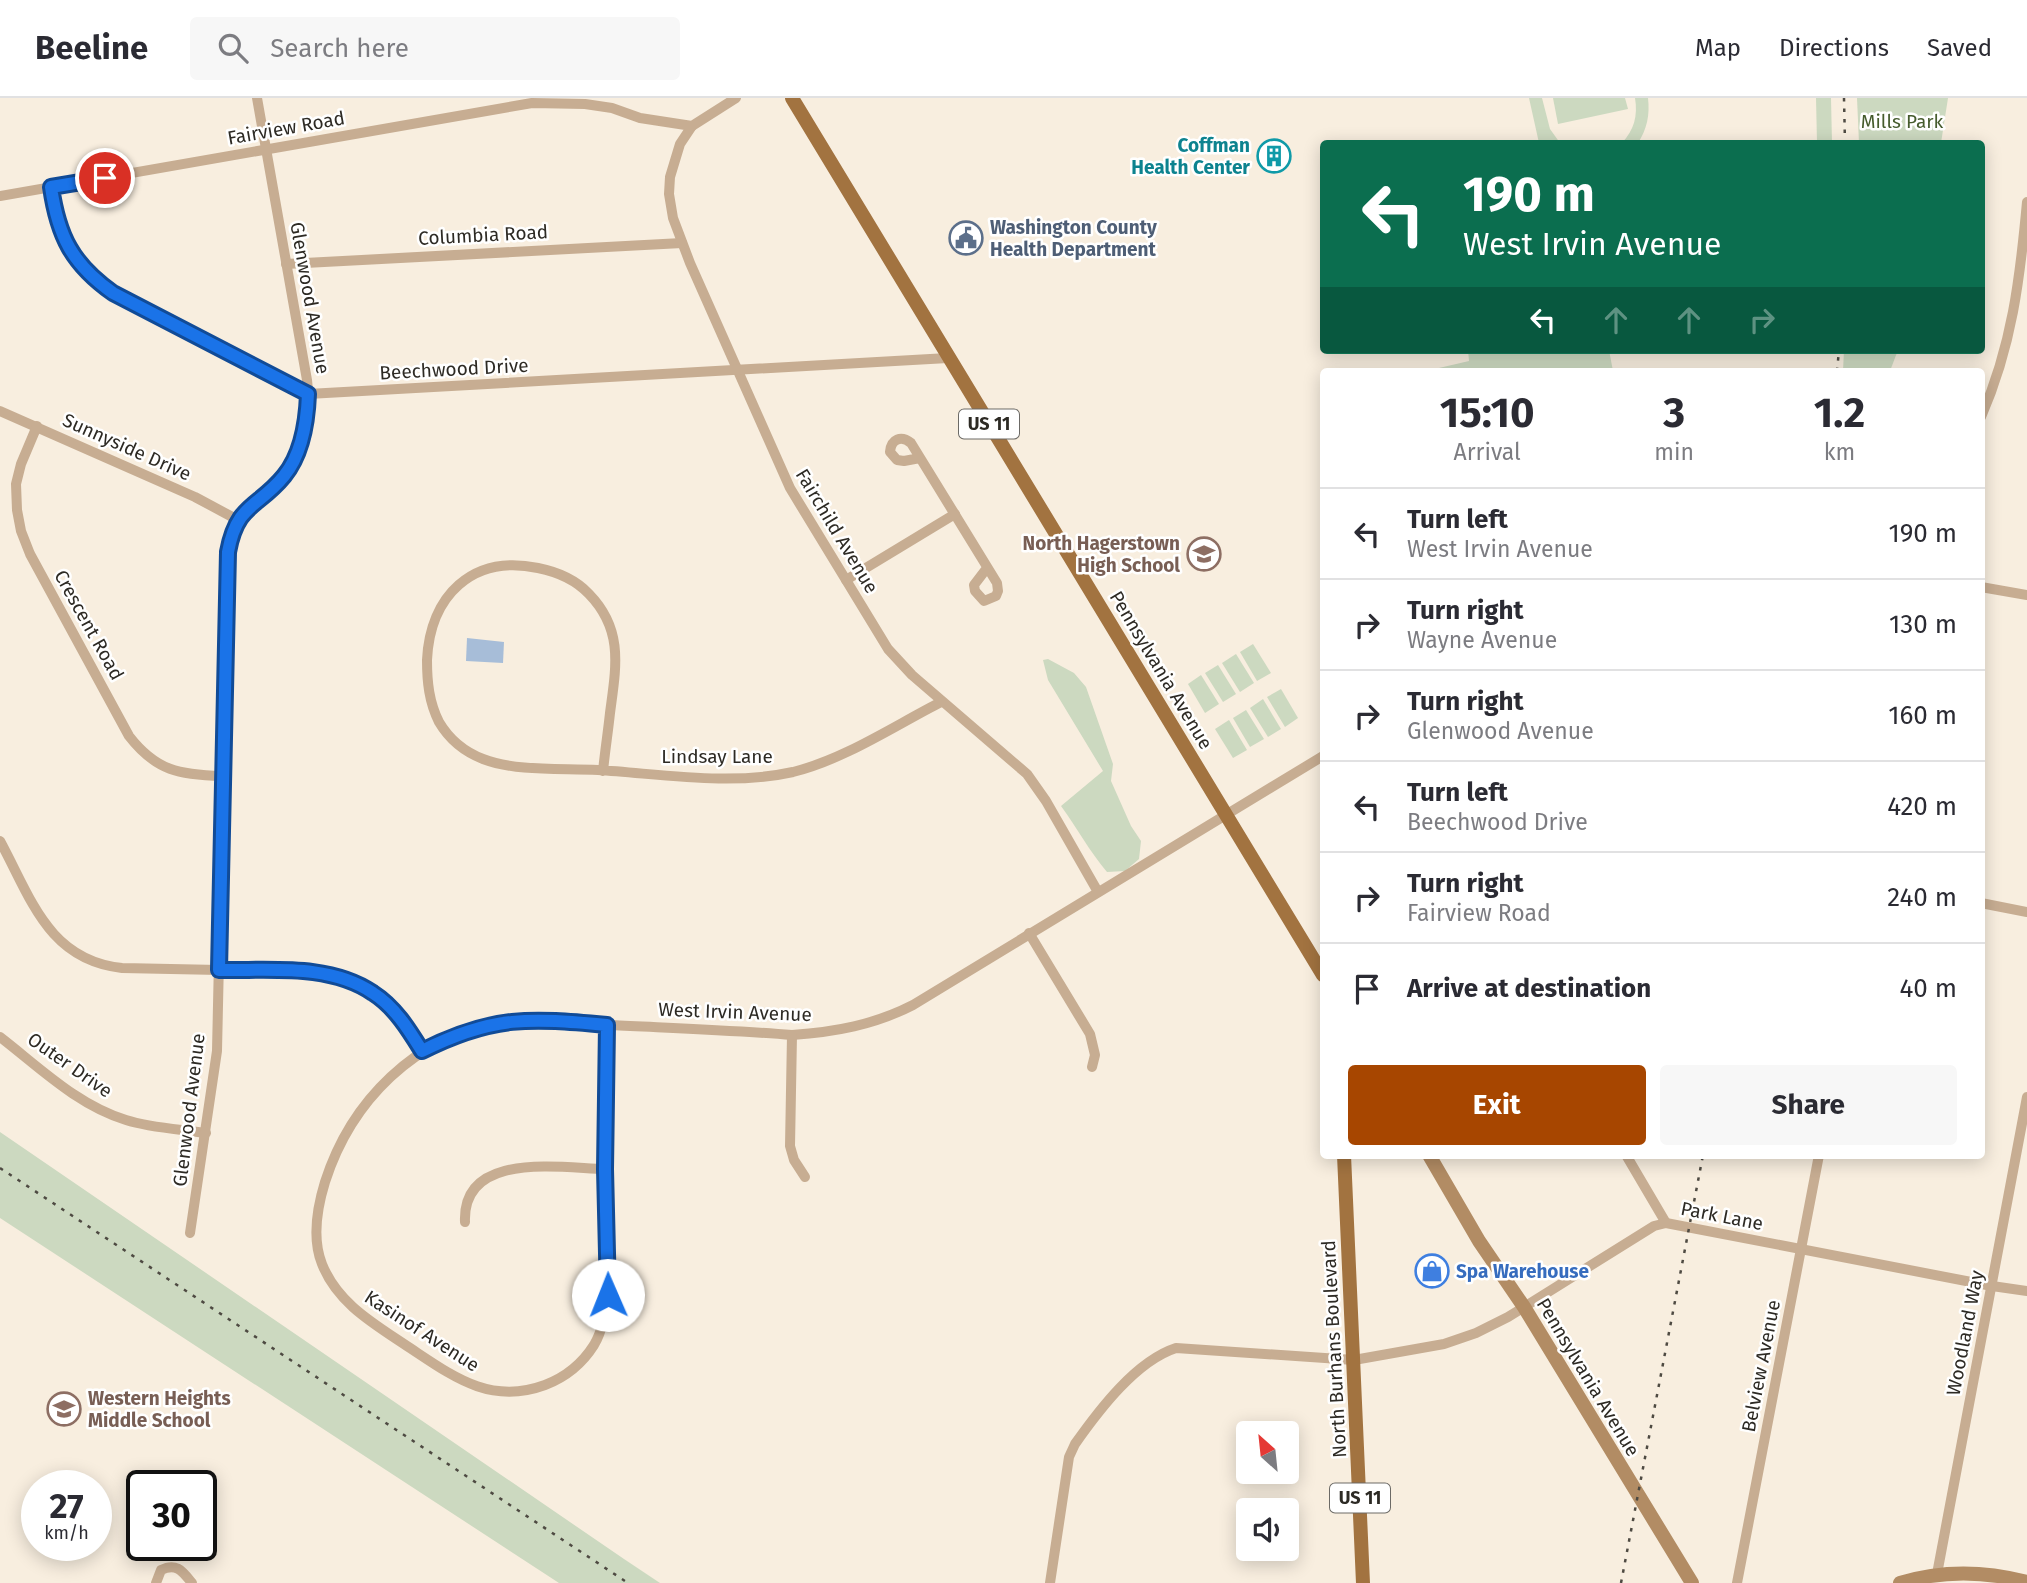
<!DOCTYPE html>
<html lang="en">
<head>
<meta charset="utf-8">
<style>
  :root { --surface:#fff; --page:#f7f7f7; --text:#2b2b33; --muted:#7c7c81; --line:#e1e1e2; --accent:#a74600 }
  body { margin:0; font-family:"Fira Sans",sans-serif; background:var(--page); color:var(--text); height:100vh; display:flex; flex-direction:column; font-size:26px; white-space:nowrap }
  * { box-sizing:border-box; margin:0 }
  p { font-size:23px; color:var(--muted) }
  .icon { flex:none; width:38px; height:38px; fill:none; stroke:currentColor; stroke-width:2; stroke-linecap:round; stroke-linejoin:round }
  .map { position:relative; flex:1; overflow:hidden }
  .panel { position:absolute; left:1320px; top:270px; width:665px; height:791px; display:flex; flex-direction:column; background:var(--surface); border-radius:7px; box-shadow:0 4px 18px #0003 }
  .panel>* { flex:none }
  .hud { position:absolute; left:1320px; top:42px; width:665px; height:214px; border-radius:7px; box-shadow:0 4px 18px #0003; background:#0b6e4f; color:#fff; overflow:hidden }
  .needle { width:46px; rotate:333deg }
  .tools { position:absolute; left:1236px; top:1323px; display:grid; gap:14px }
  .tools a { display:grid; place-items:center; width:63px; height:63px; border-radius:7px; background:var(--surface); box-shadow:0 4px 18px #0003; font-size:35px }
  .speed { position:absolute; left:21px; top:1372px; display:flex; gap:14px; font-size:35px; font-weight:700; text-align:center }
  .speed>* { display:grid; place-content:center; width:91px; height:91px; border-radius:50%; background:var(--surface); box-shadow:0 4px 18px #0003; line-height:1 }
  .speed small { font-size:18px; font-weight:400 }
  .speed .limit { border:4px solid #111; border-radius:10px; background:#fff; color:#111 }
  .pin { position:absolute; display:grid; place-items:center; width:60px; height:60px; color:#fff; margin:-30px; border:4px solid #fff; border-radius:50%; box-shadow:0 2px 7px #0007 }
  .me { position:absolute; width:77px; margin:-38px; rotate:359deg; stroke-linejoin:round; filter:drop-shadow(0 0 5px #0008) }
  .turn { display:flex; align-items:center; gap:24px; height:147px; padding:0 28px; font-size:32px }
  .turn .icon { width:91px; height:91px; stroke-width:2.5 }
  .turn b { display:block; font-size:49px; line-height:60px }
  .lanes { display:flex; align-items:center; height:66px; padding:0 28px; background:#0003; justify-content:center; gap:35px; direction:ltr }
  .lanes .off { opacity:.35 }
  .eta { display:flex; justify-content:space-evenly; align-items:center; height:119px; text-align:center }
  .eta b { font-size:42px; font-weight:700; line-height:49px }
  .cta { display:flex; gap:14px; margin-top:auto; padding:14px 28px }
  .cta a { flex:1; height:80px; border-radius:7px; background:var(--accent); color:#fff; font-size:28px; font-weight:700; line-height:80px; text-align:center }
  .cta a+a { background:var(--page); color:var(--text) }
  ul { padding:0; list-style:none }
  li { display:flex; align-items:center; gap:21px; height:91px; padding:0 28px; border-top:2px solid var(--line) }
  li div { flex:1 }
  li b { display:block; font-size:26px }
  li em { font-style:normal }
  header { display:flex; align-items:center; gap:42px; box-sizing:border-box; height:98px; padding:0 35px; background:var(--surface); border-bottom:2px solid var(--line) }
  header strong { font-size:33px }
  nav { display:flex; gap:38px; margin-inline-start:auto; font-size:24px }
  .search { width:490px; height:63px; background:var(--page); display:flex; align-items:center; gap:18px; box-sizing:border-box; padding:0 24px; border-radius:7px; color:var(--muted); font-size:26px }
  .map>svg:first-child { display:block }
  .green { fill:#ccd9c0 }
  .water { fill:#a7bdd8 }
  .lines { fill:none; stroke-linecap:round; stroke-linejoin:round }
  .street { stroke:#c7ad92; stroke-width:10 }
  .secondary { stroke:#b28c64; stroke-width:14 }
  .primary { stroke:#a27340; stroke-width:14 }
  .rail { stroke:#4e4a42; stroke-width:2.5; stroke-dasharray:3.5 7; stroke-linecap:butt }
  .route-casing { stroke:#114b97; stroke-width:18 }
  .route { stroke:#1a73e8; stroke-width:12 }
  .labels { text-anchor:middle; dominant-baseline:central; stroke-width:5; stroke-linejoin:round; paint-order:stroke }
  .shield { fill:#fff; stroke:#6c6a66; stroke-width:2 }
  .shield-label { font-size:18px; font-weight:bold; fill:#2d2a24 }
  .park-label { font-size:19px; fill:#465c2e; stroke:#fff }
  .street-label { font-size:19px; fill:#2d2a24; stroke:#fff }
  .culture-label { font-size:19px; font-weight:bold; fill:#0d838f; stroke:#fff; text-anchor:end }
  .service-label { font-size:19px; font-weight:bold; fill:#4e5e75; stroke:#fff; text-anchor:start }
  .education-label { font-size:19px; font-weight:bold; fill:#785e54; stroke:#fff; text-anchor:end }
  .shop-label { font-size:19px; font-weight:bold; fill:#366cbe; stroke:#fff; text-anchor:start }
</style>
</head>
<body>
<header>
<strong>Beeline</strong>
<div class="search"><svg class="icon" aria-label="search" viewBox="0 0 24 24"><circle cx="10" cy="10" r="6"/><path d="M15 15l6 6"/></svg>Search here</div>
<nav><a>Map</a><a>Directions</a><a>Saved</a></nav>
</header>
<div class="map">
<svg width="2027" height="1485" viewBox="0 0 2027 1485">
  <rect width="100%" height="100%" fill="#f8eedf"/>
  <g class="green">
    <path d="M1529 0H1542L1550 31 1560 45H1539Z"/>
    <path d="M1553 0H1625L1628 11 1558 26Z"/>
    <path d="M1635 0H1648C1650 17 1647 31 1638 45H1622C1634 32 1638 18 1635 0Z"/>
    <path d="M1816 0H1831L1832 45H1817Z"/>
    <path d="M1857 0H1948L1941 45H1859Z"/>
    <path d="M1468 252H1609L1613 273H1426L1469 263Z"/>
    <path d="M1844 252H1898L1890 273H1843Z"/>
    <path d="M1253 546 1271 575 1257 583 1240 554Z"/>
    <path d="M1236 556 1254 585 1240 594 1222 565Z"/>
    <path d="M1048 561 1074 575 1086 589 1113 666 1111 683 1131 728 1141 743 1139 761 1125 773 1107 774C1090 754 1077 730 1061 708L1103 673 1048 582 1043 562Z"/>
    <path d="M1218 567 1236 596 1223 604 1205 575Z"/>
    <path d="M1201 577 1219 606 1205 615 1188 586Z"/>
    <path d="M1281 591 1298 620 1285 629 1267 599Z"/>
    <path d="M1263 601 1281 631 1268 639 1250 610Z"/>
    <path d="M1246 612 1264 641 1250 649 1233 620Z"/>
    <path d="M1229 622 1247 652 1233 660 1215 631Z"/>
    <path d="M0 1034 624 1461 660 1485H559L0 1120Z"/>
  </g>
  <path class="water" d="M467 540 504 544 503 565 466 563Z"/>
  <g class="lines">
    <g class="street">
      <path d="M692 28 680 46 670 79 669 96 673 120 690 165 790 390 888 551 912 577 1027 676 1046 703 1098 794"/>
      <path d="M51 89C58 138 72 166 113 195L308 296 948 260"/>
      <path d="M0 98 532 5 585 6 612 10 640 20 692 28 736 0"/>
      <path d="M286 166 682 145"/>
      <path d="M0 313 195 399 238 422"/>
      <path d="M1981 319C2012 248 2020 181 2027 104"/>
      <path d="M37 328 21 366 16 386 17 412 21 433 30 456 129 638C156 673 180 677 222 678"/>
      <path d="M920 360 904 363 897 362 890 354C891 341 901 337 911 345L997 485 998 493 996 498 984 503 975 493 974 487 987 470"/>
      <path d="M846 482 955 416"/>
      <path d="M1981 489 2027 497"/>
      <path d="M603 673C605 653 608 634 610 615 616 569 624 532 589 496 575 481 558 474 538 470 472 456 430 498 427 562 427 584 429 604 439 624 449 641 465 654 483 661 518 674 561 670 598 672 662 676 730 688 793 674 845 661 894 628 941 604"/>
      <path d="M0 743C31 800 48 862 122 870L312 874C368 883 392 906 422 953"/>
      <path d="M1981 805 2027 814"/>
      <path d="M1029 835 1090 936 1095 957 1092 969"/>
      <path d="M607 927C606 974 605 1021 605 1069 605 1116 618 1207 594 1247 582 1266 566 1279 545 1287 488 1308 450 1276 404 1246 371 1224 337 1204 322 1166 312 1141 317 1110 325 1084 351 1003 415 938 502 924 538 918 575 925 611 927 671 930 732 932 792 937 835 934 874 927 913 907L1323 658"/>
      <path d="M792 937 790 1048 794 1062 805 1079"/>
      <path d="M0 939C39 969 77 1007 126 1022 151 1030 179 1031 206 1035"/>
      <path d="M1626 1057 1666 1125"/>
      <path d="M465 1124C462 1053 559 1070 605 1071"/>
      <path d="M190 1135 217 953 228 454C236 411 254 409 281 381 304 357 311 313 307 282L257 0"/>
      <path d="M1937 1476 2027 999"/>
      <path d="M156 1485 161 1472C177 1464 183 1474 192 1485"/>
      <path d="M1050 1485 1069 1359 1075 1346C1099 1312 1136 1263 1176 1250L1354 1262 1444 1246 1476 1235 1508 1219 1654 1128 1666 1125 1992 1188 2027 1193"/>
      <path d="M1737 1485 1819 1057"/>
    </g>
    <g class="secondary">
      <path d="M1429 1057 1479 1143 1524 1209 1692 1485"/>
      <path d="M1900 1485C1942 1472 1985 1473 2027 1484"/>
    </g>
    <g class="primary">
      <path d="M792 0 1323 877"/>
      <path d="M1344 1057 1363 1485"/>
    </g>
    <g class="rail">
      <path d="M1844 0 1845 46"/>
      <path d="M1837 273 1839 252"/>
      <path d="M0 1070 628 1485"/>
      <path d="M1621 1485 1703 1057"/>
    </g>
  </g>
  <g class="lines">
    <defs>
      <path id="route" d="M105 80 51 89C58 138 72 166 113 195L308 296C307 323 302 356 284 378 258 410 237 405 228 454L219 872C269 873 329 865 373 895 395 909 409 932 422 953 493 917 530 920 607 927L605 1071 608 1197"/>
    </defs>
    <use href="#route" class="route-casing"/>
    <use href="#route" class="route"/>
  </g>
  <defs>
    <symbol id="building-ring" viewBox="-11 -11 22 22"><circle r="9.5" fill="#fff" stroke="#0f9aa8" stroke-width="1.5"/><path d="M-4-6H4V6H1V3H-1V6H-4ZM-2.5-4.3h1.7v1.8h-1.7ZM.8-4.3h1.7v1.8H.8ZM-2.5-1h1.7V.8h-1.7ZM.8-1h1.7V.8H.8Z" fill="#0f9aa8"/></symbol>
    <symbol id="civic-ring" viewBox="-11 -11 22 22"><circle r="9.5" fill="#fff" stroke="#5c6f8a" stroke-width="1.5"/><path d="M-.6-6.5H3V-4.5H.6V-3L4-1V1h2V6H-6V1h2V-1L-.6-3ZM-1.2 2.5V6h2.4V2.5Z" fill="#5c6f8a"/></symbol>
    <symbol id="school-ring" viewBox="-11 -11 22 22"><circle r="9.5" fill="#fff" stroke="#8d6e63" stroke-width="1.5"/><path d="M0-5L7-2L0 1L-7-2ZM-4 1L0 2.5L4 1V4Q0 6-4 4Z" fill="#8d6e63"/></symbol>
    <symbol id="shop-ring" viewBox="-11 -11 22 22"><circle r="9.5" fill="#fff" stroke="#3f7fe0" stroke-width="1.5"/><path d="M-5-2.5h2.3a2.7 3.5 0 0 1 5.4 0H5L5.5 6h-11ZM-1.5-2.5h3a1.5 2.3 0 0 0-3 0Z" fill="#3f7fe0"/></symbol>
  </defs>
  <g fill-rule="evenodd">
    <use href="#building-ring" x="1255" y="39" width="38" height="38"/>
    <use href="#civic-ring" x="947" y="121" width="38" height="38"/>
    <use href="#school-ring" x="1185" y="437" width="38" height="38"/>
    <use href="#shop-ring" x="1413" y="1154" width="38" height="38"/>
    <use href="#school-ring" x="45" y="1292" width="38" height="38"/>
  </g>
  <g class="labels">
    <g class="shield">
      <rect x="959" y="311.5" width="60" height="29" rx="5"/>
      <rect x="1330" y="1385.5" width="60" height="29" rx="5"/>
    </g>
    <g class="shield-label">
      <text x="989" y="326">US 11</text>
      <text x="1360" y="1400">US 11</text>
    </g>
    <g class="park-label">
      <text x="1902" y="23">Mills Park</text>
    </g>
    <g class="street-label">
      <text transform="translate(286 30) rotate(-10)">Fairview Road</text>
      <text transform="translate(483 137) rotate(-3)">Columbia Road</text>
      <text transform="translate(310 200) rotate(80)">Glenwood Avenue</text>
      <text transform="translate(454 271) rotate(-3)">Beechwood Drive</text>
      <text transform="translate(127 349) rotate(24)">Sunnyside Drive</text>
      <text transform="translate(837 433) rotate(59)">Fairchild Avenue</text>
      <text transform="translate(89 527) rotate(61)">Crescent Road</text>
      <text transform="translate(1161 572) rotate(59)">Pennsylvania Avenue</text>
      <text x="717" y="658">Lindsay Lane</text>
      <text transform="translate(735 914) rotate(2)">West Irvin Avenue</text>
      <text transform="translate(70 967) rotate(35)">Outer Drive</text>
      <text transform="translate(189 1012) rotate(-83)">Glenwood Avenue</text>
      <text transform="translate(1722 1118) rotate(11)">Park Lane</text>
      <text transform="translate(422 1233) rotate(33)">Kasinof Avenue</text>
      <text transform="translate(1965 1235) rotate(-79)">Woodland Way</text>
      <text transform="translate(1334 1251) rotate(-93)">North Burhans Boulevard</text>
      <text transform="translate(1761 1268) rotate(-79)">Belview Avenue</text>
      <text transform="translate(1588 1279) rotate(59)">Pennsylvania Avenue</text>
    </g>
    <g class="culture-label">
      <text x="1250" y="47">Coffman<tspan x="1250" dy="22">Health Center</tspan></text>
    </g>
    <g class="service-label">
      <text x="990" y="129">Washington County<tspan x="990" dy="22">Health Department</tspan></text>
    </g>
    <g class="education-label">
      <text x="1180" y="445">North Hagerstown<tspan x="1180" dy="22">High School</tspan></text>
      <text x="88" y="1300" text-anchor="start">Western Heights<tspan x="88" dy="22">Middle School</tspan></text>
    </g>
    <g class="shop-label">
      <text x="1456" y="1173">Spa Warehouse</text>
    </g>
  </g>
</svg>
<div class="tools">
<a><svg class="needle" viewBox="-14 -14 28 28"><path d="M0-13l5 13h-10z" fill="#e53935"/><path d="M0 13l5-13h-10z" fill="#7c7c81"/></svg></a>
<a><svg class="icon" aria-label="sound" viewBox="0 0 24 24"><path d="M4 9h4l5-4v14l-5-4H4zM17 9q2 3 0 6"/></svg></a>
</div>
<div class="speed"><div>27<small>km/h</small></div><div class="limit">30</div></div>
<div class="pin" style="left:105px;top:80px;background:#d93025"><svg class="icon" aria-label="arrive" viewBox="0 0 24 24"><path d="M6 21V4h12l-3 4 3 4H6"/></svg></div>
<svg class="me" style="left:608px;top:1197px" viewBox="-20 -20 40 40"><circle r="19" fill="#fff"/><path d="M0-13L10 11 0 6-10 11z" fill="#1a73e8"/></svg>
<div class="hud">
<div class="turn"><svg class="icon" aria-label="left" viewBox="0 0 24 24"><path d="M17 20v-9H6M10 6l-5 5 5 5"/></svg><div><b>190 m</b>West Irvin Avenue</div></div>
<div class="lanes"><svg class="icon" aria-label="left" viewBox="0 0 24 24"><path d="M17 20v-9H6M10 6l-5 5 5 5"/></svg><svg class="icon off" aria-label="ahead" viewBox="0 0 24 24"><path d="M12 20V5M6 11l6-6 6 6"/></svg><svg class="icon off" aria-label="ahead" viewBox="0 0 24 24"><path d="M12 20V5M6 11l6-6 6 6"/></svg><svg class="icon off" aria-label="right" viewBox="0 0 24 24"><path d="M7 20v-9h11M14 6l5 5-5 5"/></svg></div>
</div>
<section class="panel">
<div class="eta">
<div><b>15:10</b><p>Arrival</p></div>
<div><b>3</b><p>min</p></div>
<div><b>1.2</b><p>km</p></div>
</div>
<ul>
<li><svg class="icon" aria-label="left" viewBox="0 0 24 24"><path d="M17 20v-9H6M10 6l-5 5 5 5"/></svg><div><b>Turn left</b><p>West Irvin Avenue</p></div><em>190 m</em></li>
<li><svg class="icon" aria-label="right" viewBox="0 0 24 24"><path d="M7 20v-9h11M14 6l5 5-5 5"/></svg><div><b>Turn right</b><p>Wayne Avenue</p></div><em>130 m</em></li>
<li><svg class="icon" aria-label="right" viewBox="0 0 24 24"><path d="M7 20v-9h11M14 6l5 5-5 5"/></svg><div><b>Turn right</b><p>Glenwood Avenue</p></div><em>160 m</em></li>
<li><svg class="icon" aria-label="left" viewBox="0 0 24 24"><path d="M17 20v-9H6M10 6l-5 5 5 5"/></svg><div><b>Turn left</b><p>Beechwood Drive</p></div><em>420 m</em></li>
<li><svg class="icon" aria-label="right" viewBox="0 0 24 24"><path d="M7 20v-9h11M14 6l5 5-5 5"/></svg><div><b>Turn right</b><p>Fairview Road</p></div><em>240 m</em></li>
<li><svg class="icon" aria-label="arrive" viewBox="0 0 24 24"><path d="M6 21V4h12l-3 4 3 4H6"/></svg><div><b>Arrive at destination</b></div><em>40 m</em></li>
</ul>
<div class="cta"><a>Exit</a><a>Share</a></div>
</section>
</div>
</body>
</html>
